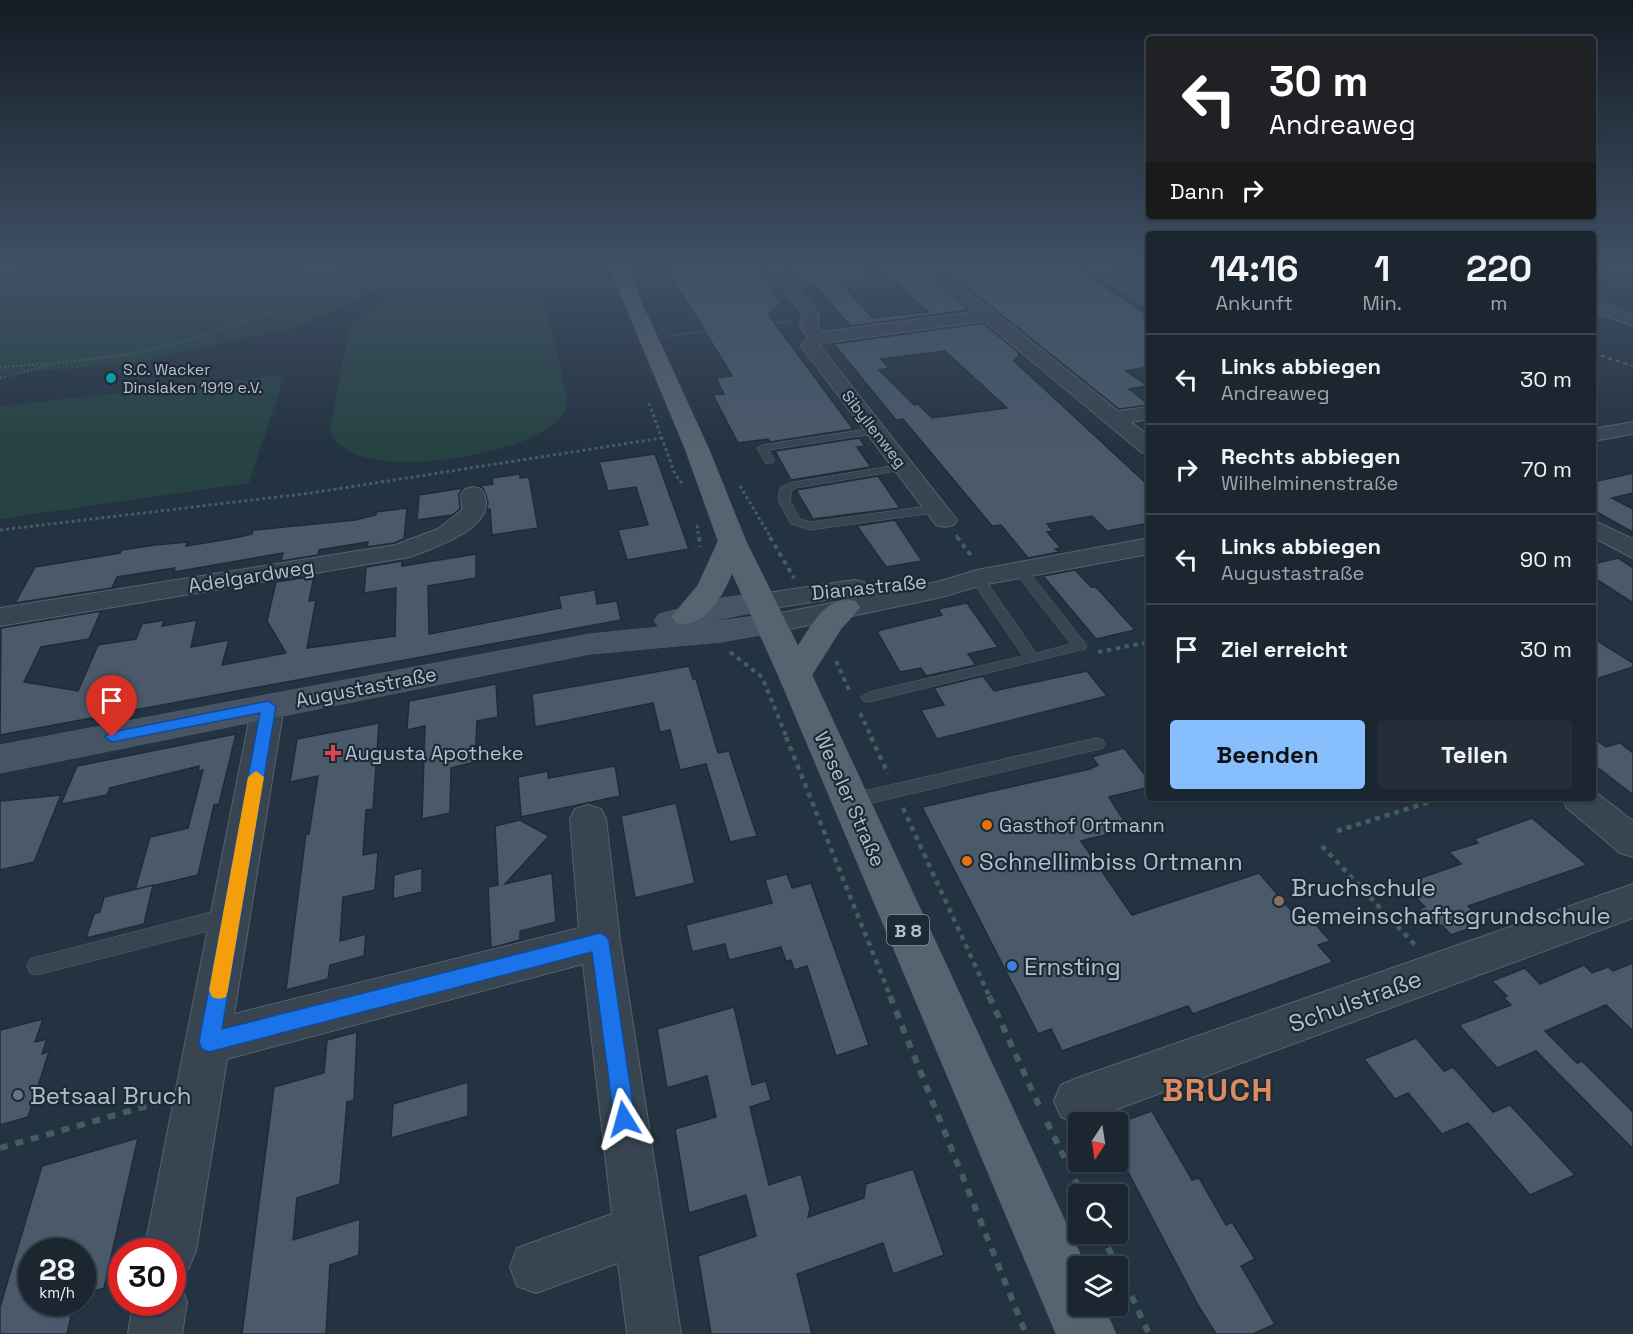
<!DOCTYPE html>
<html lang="de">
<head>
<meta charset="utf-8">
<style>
  :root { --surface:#1b2631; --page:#242e39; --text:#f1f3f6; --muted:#a0a5ab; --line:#39434d; --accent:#87bffe }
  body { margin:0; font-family:"Space Grotesk",sans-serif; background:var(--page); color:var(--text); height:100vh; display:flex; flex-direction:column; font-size:22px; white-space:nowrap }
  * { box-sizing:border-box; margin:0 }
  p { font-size:20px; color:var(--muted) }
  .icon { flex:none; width:33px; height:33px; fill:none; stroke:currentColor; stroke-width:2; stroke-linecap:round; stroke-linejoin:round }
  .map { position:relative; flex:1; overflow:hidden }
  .sheet { position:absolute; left:1146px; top:231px; width:450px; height:570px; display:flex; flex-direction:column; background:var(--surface); border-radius:6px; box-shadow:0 2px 4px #0004,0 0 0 2px var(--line) }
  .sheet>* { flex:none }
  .hud { position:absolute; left:1146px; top:36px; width:450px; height:183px; border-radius:6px; box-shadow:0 2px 4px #0004,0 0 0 2px var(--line); background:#202124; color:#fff; overflow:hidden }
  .needle { width:39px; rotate:192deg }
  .tools { position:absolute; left:1068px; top:1112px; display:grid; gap:12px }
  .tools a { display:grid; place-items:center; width:60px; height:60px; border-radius:6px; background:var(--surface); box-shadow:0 2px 4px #0004,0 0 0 2px var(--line); font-size:30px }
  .speed { position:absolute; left:18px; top:1238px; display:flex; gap:12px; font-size:30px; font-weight:700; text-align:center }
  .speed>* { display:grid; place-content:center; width:78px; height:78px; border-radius:50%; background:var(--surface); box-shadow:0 2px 4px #0004,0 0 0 2px var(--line); line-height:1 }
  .speed small { font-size:15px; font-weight:400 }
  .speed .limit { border:9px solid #d22; background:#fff; color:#111 }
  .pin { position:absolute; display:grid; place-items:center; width:51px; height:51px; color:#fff; margin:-62px -26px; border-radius:50% 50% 50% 0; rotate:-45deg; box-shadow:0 0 6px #0007 }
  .pin .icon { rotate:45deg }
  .me { position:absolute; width:66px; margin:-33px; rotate:352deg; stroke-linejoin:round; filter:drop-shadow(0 0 4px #0008) }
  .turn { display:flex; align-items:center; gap:21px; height:126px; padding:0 24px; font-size:27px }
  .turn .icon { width:78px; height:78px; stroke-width:2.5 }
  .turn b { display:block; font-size:42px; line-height:51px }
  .then { display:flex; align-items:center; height:57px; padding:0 24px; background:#0003; gap:12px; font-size:22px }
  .eta { display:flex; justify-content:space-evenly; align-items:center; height:102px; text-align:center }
  .eta b { font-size:36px; font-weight:700; line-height:42px }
  .cta { display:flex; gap:12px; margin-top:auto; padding:12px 24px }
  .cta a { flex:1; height:69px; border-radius:6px; background:var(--accent); color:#111; font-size:24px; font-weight:700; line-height:69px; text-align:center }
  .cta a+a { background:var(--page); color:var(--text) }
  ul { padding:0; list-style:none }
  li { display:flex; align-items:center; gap:18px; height:90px; padding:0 24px; border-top:2px solid var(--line) }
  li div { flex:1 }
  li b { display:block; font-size:22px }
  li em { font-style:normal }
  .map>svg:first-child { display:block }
  .green { fill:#264242 }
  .building { fill:#4a5a6b; stroke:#1f2c38; stroke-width:1.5; fill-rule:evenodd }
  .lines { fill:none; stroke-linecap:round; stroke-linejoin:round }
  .lane-casing { stroke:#56626e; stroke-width:1 }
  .street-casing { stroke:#56626e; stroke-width:2 }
  .secondary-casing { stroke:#56626e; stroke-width:1 }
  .primary-casing { stroke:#424e5a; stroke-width:1 }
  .path-far4 { stroke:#445e5f; stroke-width:2; stroke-dasharray:2 2; stroke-linecap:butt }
  .path-far3 { stroke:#445e5f; stroke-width:3; stroke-dasharray:3 3; stroke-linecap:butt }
  .path-far2 { stroke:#445e5f; stroke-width:4; stroke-dasharray:4.5 4.5; stroke-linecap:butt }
  .path-far1 { stroke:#445e5f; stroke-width:4.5; stroke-dasharray:5 5; stroke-linecap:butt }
  .path { stroke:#445e5f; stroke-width:6; stroke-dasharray:8 8; stroke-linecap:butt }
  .lane { fill:#384551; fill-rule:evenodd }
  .street { fill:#384551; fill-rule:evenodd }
  .secondary { fill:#465464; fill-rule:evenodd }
  .primary { fill:#566471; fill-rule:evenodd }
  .rail { stroke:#5a6978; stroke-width:2; stroke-dasharray:4 4; stroke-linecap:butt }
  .route { fill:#1a73e8; stroke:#114b97; stroke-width:1.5 }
  .slow { fill:#f59e0b }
  .culture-dot { fill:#0f9aa8; stroke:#1d2a36; stroke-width:2 }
  .health-dot { fill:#e0444e; stroke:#1d2a36; stroke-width:2 }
  .food-dot { fill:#e8710a; stroke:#1d2a36; stroke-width:2 }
  .education-dot { fill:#8d6e63; stroke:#1d2a36; stroke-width:2 }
  .shop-dot { fill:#3f7fe0; stroke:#1d2a36; stroke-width:2 }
  .worship-dot { fill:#6b7280; stroke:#1d2a36; stroke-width:2 }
  .labels { text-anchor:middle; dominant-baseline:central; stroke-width:4.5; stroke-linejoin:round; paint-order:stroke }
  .far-poi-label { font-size:16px; fill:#b5bfcb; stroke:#1d2a36; text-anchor:start }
  .far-street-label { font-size:16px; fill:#b5bfcb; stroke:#1d2a36 }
  .shield { fill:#1d2a36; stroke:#87929e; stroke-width:1.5 }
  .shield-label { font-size:18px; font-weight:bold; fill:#b5bfcb }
  .street-label { font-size:20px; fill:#b5bfcb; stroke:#1d2a36 }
  .poi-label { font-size:20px; fill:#b5bfcb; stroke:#1d2a36; text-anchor:start }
  .near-poi-label { font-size:24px; fill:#b5bfcb; stroke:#1d2a36; text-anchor:start }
  .near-street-label { font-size:24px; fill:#b5bfcb; stroke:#1d2a36 }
  .near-district-label { font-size:32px; font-weight:bold; letter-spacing:1.5px; fill:#dc8a5f; stroke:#1d2a36 }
</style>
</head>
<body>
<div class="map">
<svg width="1633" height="1334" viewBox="0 0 1633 1334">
  <rect width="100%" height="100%" fill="#243341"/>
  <g class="green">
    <path d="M0 264H428L297 327 128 364 0 374Z"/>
    <path d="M493 290 536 297 545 304 568 401C565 410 562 418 554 424 518 455 380 479 341 446 336 443 333 436 330 431L349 328C385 292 446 292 493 290Z"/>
    <path d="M285 375 249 483 0 519V406Z"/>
  </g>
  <g class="building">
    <path d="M664 264H756L780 304 768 314 853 429 770 442 768 439 738 443 713 395 724 394 716 378 732 376Z"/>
    <path d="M788 264H867L868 278 839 281 873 318 928 312 876 264H916L968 310 850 326 816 286H810Z"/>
    <path d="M938 264H1071L1126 301 1149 316V367L1126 371 1148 386 1129 389 1149 405 1119 409Z"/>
    <path d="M983 323 1020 354 1014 361 1149 486V523L1107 531 1092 516 1047 524 1053 531 1047 532 1061 548 1055 549 1059 552 1028 558 1001 525 992 526 903 419 896 420 834 344ZM945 351 1007 408 932 418 918 404 914 405 879 370 889 368 881 359Z"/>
    <path d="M859 438 865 446 857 447 871 467 791 480 775 451Z"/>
    <path d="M655 454 689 549 627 560 618 530 648 525 636 487 608 491 599 462Z"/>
    <path d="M1633 473V493L1612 498 1633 509V532L1593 510V482Z"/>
    <path d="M520 474V478L529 477 538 528 492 535 490 509 487 510 488 501 483 488 478 486 493 484 492 478Z"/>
    <path d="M878 476 900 508 813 519 796 490Z"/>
    <path d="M463 488 459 494 460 509 452 515 417 520 419 495Z"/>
    <path d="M407 508 404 539 394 543 367 547 368 542 319 550 318 555 281 561 283 553 174 572 175 568 117 577 112 588 15 603 35 567 120 553 122 550 155 545 187 542 186 546 229 539 252 534 253 530 355 520 376 515V512Z"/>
    <path d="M895 520 922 561 886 567 857 526Z"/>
    <path d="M476 554V578L428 586 429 634 561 608 559 596 595 590 597 604 617 601 621 620 0 735 1 628 101 611 89 639 41 647 24 682 78 691 98 645 136 639 142 624 164 620 162 626 197 620 191 647 229 640 222 665 286 653 267 621 276 582 314 576 309 601 316 600 307 648 395 636 396 588 364 593 366 567 402 561V566Z"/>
    <path d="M1618 558 1633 568V603L1593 577V564Z"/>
    <path d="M1075 570 1091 587H1096L1135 630 1096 639 1043 576Z"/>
    <path d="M967 603 998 647 968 654 976 665 926 676 921 668 900 672 877 631 942 615 938 609Z"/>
    <path d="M1593 638 1633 663V667L1593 680Z"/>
    <path d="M689 666 693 679H696L718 753 729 751 757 836 730 842 706 764 680 770 670 730 660 732 653 703 535 727 532 694Z"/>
    <path d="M1087 671 1107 696 937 739 921 710 944 705 934 688 983 676 994 691Z"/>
    <path d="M496 684 498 717 477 721 475 762 451 768 450 813 422 819 425 726 407 730 409 701Z"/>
    <path d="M379 723 373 809 366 810 363 855 378 852 375 890 343 897 340 941 366 934 364 956 330 965 328 979 286 990 306 834H309L318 776 290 782 297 739Z"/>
    <path d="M236 734 219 804 214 805 198 875 135 890 150 837 188 828 203 770 198 771 199 766 110 788 107 795 61 804 77 766Z"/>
    <path d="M1593 738 1606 747 1620 743 1633 753V795L1593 764Z"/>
    <path d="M1124 748 1149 780V787L1109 797 1129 829 1081 841 1132 915 1259 873 1295 915 1305 912 1330 941 1318 945 1333 962 1193 1014 1188 1006 1062 1051 1051 1029 1038 1034 922 807 1090 769 1098 765 1092 757Z"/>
    <path d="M615 766 620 796 521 817 518 777 548 771V778Z"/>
    <path d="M61 795 34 862 0 870V801Z"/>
    <path d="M676 803 695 883 635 898 621 816Z"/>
    <path d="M1532 818 1587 865 1468 906 1485 923 1451 935 1442 925 1436 927 1419 909 1425 907 1415 897 1428 892 1415 880 1461 864 1449 852 1478 843 1474 839Z"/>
    <path d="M520 820 549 836 505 884 552 873 556 922 520 931V940L491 948 488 887 498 885 495 826Z"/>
    <path d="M422 868V892L393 899 394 875Z"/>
    <path d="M787 874 792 888 811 883 869 1045 836 1056 807 966 794 970 791 960 786 961 781 947 729 960 725 944 692 952 686 925 772 903 765 880Z"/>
    <path d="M153 885 144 924 86 938 94 914 100 912 104 897Z"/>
    <path d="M1633 963V1031L1606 1005 1545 1031 1577 1063 1582 1061 1633 1112V1149L1536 1051 1497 1068 1459 1025 1511 1005 1503 997 1507 996 1492 981 1525 968 1540 984 1584 965 1592 973 1608 967 1613 971Z"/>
    <path d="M734 1007 752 1085 766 1081 771 1100 750 1107 769 1185 801 1174 810 1208 808 1217 864 1198 866 1184 913 1169 944 1255 893 1274 883 1243 797 1274 812 1334H711L698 1256 756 1236 746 1195 689 1213 675 1129 716 1117 707 1076 667 1088 657 1029Z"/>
    <path d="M43 1019 35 1042 47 1039 42 1054 49 1052 28 1117 0 1125V1030Z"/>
    <path d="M357 1032 354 1100 347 1102 340 1184 297 1198 293 1240 360 1219 359 1255 330 1265 326 1334H242L274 1087 324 1073 327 1040Z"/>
    <path d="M1416 1038 1444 1071 1453 1067 1493 1112 1510 1105 1575 1175 1530 1195 1468 1123 1442 1134 1408 1093 1395 1099 1364 1059Z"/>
    <path d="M468 1082V1116L391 1138 393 1104Z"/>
    <path d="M1152 1111 1192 1180 1199 1178 1226 1225 1232 1222 1255 1259 1241 1266 1275 1324 1253 1334H1216L1198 1305 1118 1153V1123Z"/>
    <path d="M138 1138 104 1288 82 1295V1251H32V1302H74L67 1334H0V1307L42 1166Z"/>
  </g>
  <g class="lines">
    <defs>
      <g id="lane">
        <path d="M1149 282V286L1125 289 1121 287Z"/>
        <path d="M876 428 881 431 880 433 769 450 775 461 769 464 765 463 757 448 762 445Z"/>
        <path d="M904 464 908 465V469L796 488 792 490 790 500 800 519 811 522 936 505 942 509 940 512 810 530 791 524 778 500 780 488 789 483Z"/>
        <path d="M1021 567 1026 568 1085 643 1087 646 1085 649 869 702 863 701 861 697 869 692 1023 656 970 578 972 575H982L1036 653 1071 644 1014 571Z"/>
        <path d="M1097 738 1103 740 1105 744 1103 748 851 808 845 806 842 801 845 796 851 794Z"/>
        <path d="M228 908 235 911 238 917 235 923 228 926 37 975 30 973 27 966 30 959 37 957Z"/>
      </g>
      <g id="street">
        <path d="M764 264H779L819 314 818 327 822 332 973 312 918 264H934L1118 411 1149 407V419L1131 422 1149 436V454L1141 452 984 321 823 343 820 346 957 520 954 525 945 527 936 525 801 346 808 338 800 327 803 315Z"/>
        <path d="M1083 264H1100L1149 296V308Z"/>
        <path d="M1622 264H1633V272L1593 278V268Z"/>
        <path d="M1593 300 1633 315V326L1593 311Z"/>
        <path d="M1633 422V434L1593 441V429Z"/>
        <path d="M473 487 481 489C506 525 433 548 410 557L0 626V608L395 545 438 529 462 510 461 494 465 489Z"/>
        <path d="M1593 520 1633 539V558L1593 537Z"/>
        <path d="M1149 538V554L982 585 942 597 771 633 761 630 757 624 761 618 771 615 937 582 977 570Z"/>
        <path d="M854 580 864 582 868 588 864 594 761 610 751 608 747 602 751 596 761 594Z"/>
        <path d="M268 695 279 698 284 706 234 1014 579 928 570 819 575 809 588 805 601 809 606 819 620 941 681 1334H627L618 1263 536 1293 517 1286 510 1267 517 1248 612 1214 583 964 227 1059 196 1251 188 1269 172 1276V1251H144L252 706 257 698Z"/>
        <path d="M1593 790 1633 821V857L1620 853 1567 808 1562 798H1593Z"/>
        <path d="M1633 884V918L1077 1124 1061 1117 1054 1101 1061 1085 1077 1078Z"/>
        <path d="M172 1280 179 1283 187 1302 182 1334H128L133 1302H172Z"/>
      </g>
      <path id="secondary" d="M761 593 772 595 776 602 772 609 695 624 771 614 782 617 787 624 782 631 721 642 590 654 0 773V745L590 634 659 627 654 621 659 614 723 598Z"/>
      <path id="primary" d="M608 264H624L709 449 746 541 798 646C812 625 826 594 856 601L860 608 841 629 812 675 1086 1266H1078V1305H1104L1116 1334H1056L778 675 732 573C723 596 704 630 676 623L672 616 698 585 718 541 685 449Z"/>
    </defs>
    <use href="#lane" class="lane-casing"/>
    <use href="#street" class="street-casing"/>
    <use href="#secondary" class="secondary-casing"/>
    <use href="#primary" class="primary-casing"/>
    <g class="path-far4">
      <path d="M277 264 323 269 361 279"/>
      <path d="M0 273 19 264"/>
      <path d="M669 336 790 321"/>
      <path d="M0 367 47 364"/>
      <path d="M0 378 58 363 133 354 214 333 407 264"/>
    </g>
    <g class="path-far3">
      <path d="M649 403 675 474 683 485"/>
      <path d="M740 486 771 538"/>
      <path d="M697 525 699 538"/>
      <path d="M0 530 311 493 662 438"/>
      <path d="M956 535 958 538"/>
    </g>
    <g class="path-far2">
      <path d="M699 537 700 547"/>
      <path d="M770 537 794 578"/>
      <path d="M957 537 973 558"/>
      <path d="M730 652 762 677 787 738"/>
      <path d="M1098 652 1149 642"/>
      <path d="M836 661 850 692"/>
      <path d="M860 713 872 738"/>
    </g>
    <g class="path-far1">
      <path d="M786 737 891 998"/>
      <path d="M871 737 888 774"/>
      <path d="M903 808 990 998"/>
      <path d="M1337 831 1442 798"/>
      <path d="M1322 846 1416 946"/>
    </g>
    <g class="path">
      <path d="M890 996 1026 1334"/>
      <path d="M989 996 1041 1110"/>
      <path d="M1047 1122 1082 1194"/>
      <path d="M0 1148 161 1102"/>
      <path d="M1101 1233 1117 1266"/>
      <path d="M1118 1267 1149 1334"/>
    </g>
    <use href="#lane" class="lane"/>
    <use href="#street" class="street"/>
    <use href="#secondary" class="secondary"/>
    <use href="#primary" class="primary"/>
    <path class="rail" d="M1593 353 1633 366"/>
  </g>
  <linearGradient id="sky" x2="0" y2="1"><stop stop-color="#141c24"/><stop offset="0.59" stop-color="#3f5065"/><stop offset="1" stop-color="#3f5065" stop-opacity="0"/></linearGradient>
  <rect width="1633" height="451" fill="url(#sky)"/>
  <path class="route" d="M268 701 276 706 222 1029 600 933 606 936 609 941 635 1119 632 1127 624 1130 617 1127 614 1119 592 952 209 1052 202 1049 199 1042 260 713 112 742 104 737 112 732Z"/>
  <path class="slow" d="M256 771 264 777 228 990 226 997 219 999 212 997 209 990 248 777Z"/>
  <circle class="culture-dot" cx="111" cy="378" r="6"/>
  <path class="health-dot" d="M330 744h6v6h6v6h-6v6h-6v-6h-6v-6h6z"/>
  <g class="food-dot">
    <circle cx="987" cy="825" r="6"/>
    <circle cx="967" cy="861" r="6"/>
  </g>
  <circle class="education-dot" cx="1279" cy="901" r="6"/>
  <circle class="shop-dot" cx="1012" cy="966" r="6"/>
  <circle class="worship-dot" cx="18" cy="1095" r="6"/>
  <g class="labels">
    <g class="far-poi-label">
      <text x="123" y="369">S.C. Wacker<tspan x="123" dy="18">Dinslaken 1919 e.V.</tspan></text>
    </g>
    <g class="far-street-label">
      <text transform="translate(874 429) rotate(52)">Sibyllenweg</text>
    </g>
    <rect class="shield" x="887" y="915" width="42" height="30" rx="4.5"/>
    <g class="shield-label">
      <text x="908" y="930">B 8</text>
    </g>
    <g class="street-label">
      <text transform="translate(251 576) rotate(-9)">Adelgardweg</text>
      <text transform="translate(869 587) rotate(-6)">Dianastraße</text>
      <text transform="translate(366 687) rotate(-11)">Augustastraße</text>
      <text transform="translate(850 799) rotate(66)">Weseler Straße</text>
    </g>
    <g class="poi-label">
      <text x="345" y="753">Augusta Apotheke</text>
      <text x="999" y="825">Gasthof Ortmann</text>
    </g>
    <g class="near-poi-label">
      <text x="979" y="861">Schnellimbiss Ortmann</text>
      <text x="1291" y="887">Bruchschule<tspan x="1291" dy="28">Gemeinschaftsgrundschule</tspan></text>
      <text x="1024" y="966">Ernsting</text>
      <text x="30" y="1095">Betsaal Bruch</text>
    </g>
    <g class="near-street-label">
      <text transform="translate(1355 1001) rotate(-20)">Schulstraße</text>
    </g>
    <g class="near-district-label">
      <text x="1218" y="1090">BRUCH</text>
    </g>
  </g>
</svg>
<div class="tools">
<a><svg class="needle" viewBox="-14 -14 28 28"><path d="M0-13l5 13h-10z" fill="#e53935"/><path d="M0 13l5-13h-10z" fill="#a0a5ab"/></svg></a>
<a><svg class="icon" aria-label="search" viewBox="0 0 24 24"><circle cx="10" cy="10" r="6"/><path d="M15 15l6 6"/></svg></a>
<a><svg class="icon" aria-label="layers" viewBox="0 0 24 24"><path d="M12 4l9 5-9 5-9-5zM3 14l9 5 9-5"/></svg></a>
</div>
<div class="speed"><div>28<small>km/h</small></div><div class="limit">30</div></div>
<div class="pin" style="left:112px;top:737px;background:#d93025"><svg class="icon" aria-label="arrive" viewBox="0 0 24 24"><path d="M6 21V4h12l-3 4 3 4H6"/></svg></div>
<svg class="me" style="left:624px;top:1119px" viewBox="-20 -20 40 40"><path d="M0-17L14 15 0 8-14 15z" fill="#1a73e8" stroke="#fff" stroke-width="4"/></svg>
<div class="hud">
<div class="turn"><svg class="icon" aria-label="left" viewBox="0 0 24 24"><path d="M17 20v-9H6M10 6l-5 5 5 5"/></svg><div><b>30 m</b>Andreaweg</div></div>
<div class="then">Dann<svg class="icon" aria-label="right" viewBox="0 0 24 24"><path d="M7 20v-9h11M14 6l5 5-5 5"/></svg></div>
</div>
<section class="sheet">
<div class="eta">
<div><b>14:16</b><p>Ankunft</p></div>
<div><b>1</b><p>Min.</p></div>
<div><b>220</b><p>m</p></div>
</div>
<ul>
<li><svg class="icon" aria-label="left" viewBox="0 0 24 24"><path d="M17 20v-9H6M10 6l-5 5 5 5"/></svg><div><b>Links abbiegen</b><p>Andreaweg</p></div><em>30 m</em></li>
<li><svg class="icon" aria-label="right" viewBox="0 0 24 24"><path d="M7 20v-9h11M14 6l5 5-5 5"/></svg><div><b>Rechts abbiegen</b><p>Wilhelminenstraße</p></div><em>70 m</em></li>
<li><svg class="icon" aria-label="left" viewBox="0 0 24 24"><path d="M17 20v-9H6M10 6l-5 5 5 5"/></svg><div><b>Links abbiegen</b><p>Augustastraße</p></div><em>90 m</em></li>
<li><svg class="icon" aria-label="arrive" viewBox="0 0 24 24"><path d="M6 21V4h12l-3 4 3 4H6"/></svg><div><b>Ziel erreicht</b></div><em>30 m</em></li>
</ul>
<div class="cta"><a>Beenden</a><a>Teilen</a></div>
</section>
</div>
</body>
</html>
